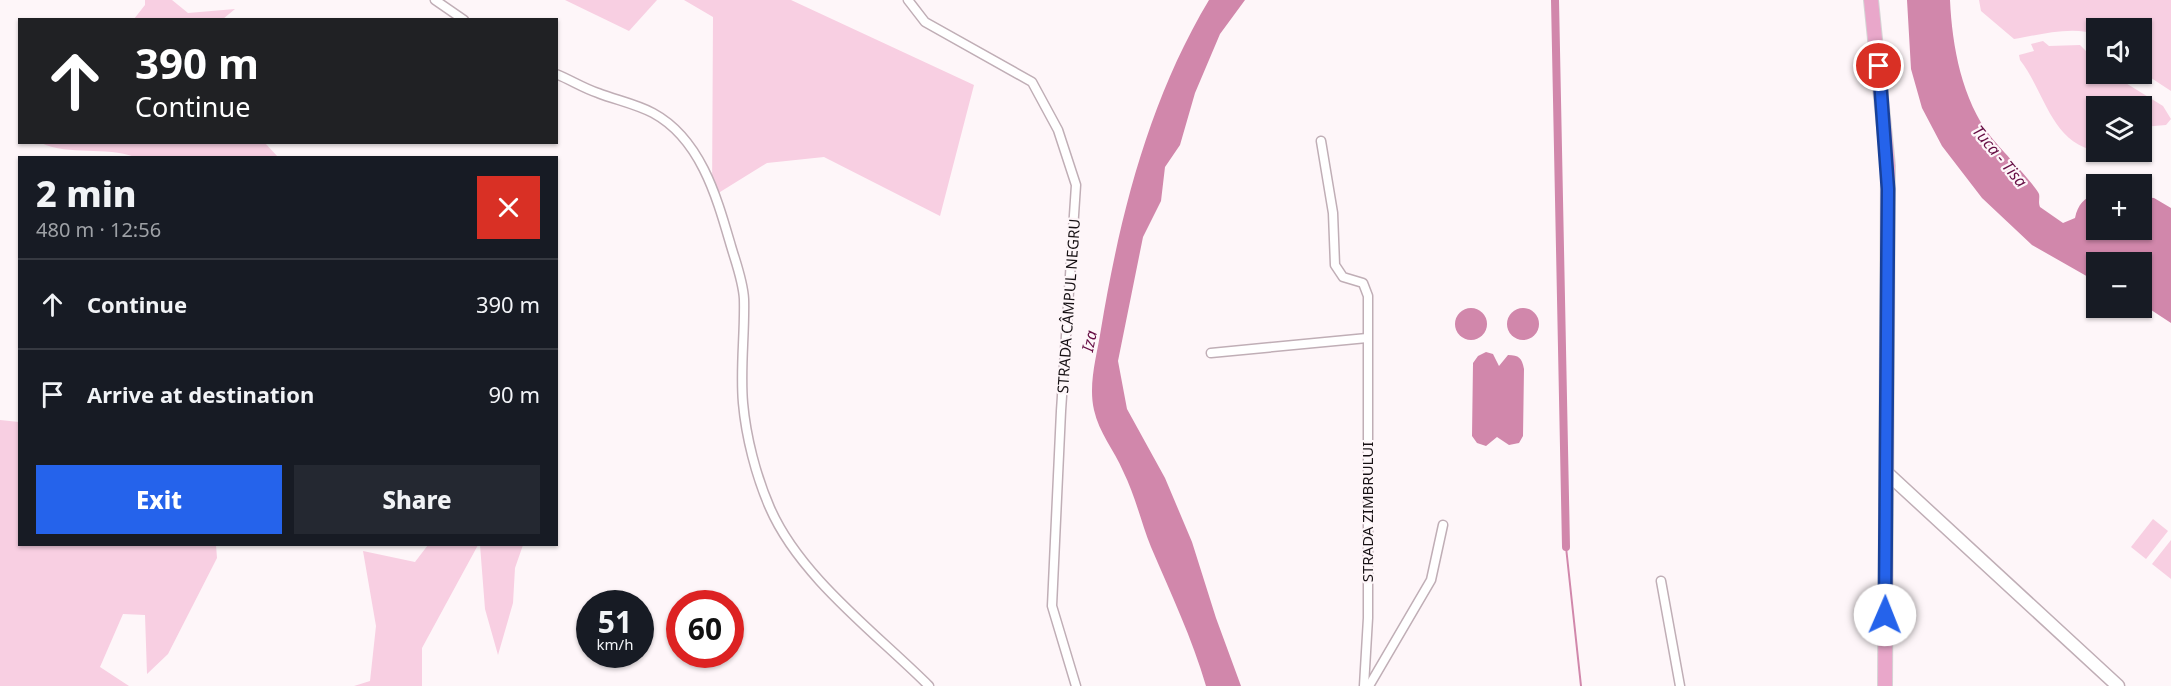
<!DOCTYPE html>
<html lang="en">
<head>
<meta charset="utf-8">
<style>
  :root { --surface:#171b24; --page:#242831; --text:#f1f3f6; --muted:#9ea1a6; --line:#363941; --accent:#2563eb }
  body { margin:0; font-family:"Noto Sans",sans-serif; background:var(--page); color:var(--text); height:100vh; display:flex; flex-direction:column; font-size:22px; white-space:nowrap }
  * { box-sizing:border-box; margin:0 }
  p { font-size:20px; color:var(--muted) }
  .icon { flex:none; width:33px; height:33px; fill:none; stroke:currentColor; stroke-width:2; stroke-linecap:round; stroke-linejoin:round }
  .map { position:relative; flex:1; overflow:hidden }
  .panel { position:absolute; left:18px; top:156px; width:540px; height:390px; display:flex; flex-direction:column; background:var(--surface); border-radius:0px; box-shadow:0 2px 4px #0004 }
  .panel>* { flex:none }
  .guide { position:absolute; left:18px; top:18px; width:540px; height:126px; border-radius:0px; box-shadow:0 2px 4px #0004; background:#202124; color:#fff; overflow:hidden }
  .buttons { position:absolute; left:2086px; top:18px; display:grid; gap:12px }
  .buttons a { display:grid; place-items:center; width:66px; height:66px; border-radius:0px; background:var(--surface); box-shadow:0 2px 4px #0004; font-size:30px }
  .speed { position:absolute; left:576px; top:590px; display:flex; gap:12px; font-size:30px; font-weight:700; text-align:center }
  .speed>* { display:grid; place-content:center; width:78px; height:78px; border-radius:50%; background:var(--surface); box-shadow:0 2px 4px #0004; line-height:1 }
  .speed small { font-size:15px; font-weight:400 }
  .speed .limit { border:9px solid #d22; background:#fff; color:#111 }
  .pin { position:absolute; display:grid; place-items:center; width:51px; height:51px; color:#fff; margin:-26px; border:3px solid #fff; border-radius:50%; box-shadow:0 2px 6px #0007 }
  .me { position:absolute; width:66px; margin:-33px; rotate:1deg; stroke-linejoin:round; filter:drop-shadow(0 0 4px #0008) }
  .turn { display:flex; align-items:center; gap:21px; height:126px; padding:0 18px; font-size:27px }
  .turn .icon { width:78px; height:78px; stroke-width:2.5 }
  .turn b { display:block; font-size:42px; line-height:51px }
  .round { display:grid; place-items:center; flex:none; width:63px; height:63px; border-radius:0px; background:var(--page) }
  .head { display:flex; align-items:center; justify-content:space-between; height:102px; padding:0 18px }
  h1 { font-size:36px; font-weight:800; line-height:45px }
  .button { display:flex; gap:12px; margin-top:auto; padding:12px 18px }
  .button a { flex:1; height:69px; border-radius:0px; background:var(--accent); color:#fff; font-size:24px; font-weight:800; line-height:69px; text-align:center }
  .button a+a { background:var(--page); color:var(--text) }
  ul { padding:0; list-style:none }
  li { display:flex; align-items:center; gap:18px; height:90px; padding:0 18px; border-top:2px solid var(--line) }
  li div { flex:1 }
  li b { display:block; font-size:22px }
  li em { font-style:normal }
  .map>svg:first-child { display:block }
  .green { fill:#f8cfe2 }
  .water { fill:#d187ab }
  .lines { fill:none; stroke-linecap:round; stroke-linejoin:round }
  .stream { stroke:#d187ab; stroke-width:2 }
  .canal { stroke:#d187ab; stroke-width:8 }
  .street-casing { stroke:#c0aeb6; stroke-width:11 }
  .secondary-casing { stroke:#c0aeb6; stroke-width:15 }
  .primary-casing { stroke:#d5d4d5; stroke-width:16 }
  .street { stroke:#fff; stroke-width:8 }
  .secondary { stroke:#fff; stroke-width:12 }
  .primary { stroke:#e9a7ca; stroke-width:14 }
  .route-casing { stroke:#184099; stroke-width:15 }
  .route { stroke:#2563eb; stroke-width:10 }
  .labels { text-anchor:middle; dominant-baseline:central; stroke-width:4.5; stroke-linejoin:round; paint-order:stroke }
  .street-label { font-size:15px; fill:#171114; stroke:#fef6f9 }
  .water-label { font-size:16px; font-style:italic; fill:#660e44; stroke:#fef6f9 }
</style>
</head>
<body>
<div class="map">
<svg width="2171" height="686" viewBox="0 0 2171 686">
  <rect width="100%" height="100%" fill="#fef6f9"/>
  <g class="green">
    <path d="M145 0H172L188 13 235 9 223 19H134L145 5Z"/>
    <path d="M565 0H657L629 31Z"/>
    <path d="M684 0H791L974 85 940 216 824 157 767 163 712 197 713 17Z"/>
    <path d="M1979 0H2171V91L2142 72V28H2097V35C2074 25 2038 35 2014 39L1981 11Z"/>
    <path d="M2043 41 2049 46 2080 45 2097 62V74H2111L2163 106 2171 119 2166 125 2142 127V106H2097V151C2051 143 2045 92 2020 60L2019 55 2034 51 2031 44Z"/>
    <path d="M41 143H265L278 157H135C105 146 70 156 41 143Z"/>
    <path d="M0 420 19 422 20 544 216 545 217 558 168 654 147 674 145 615 123 614 100 667 129 686H0Z"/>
    <path d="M2153 519 2168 531 2146 559 2131 547Z"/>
    <path d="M2171 540V579L2152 564Z"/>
    <path d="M428 545H478L422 648V686H354L370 681 376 626 363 551 415 562Z"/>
    <path d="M480 545H523L515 568 513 603 498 655 485 609Z"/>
  </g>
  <g class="water">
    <path d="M1209 0H1245L1220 34 1195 93 1180 145 1165 167 1161 201 1143 237 1118 361 1127 409 1165 478 1192 542 1216 618 1241 686H1206C1192 638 1171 594 1151 547 1141 522 1135 495 1123 471 1114 450 1099 433 1094 410 1088 384 1097 355 1101 329 1120 215 1149 100 1209 0Z"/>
    <path d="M1907 0H1950C1952 46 1962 100 1991 137 1999 147 2036 186 2039 194 2040 198 2038 202 2040 207L2063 223 2075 218C2078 204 2084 198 2097 193V230H2142V197L2154 198 2171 208V323L2142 304V262H2097V282L2032 245 1982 198 1942 146 1922 108 1911 69Z"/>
    <circle cx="1523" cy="324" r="16"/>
    <circle cx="1471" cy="324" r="16"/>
    <path d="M1486 352 1493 354 1499 366 1508 355C1519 355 1522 358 1524 369L1523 436 1519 443 1509 445 1497 437 1486 446 1477 443 1472 436 1473 363 1478 356Z"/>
  </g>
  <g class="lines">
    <path class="stream" d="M1566 547 1581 686"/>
    <path class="canal" d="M1555 0 1566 547"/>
    <defs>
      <g id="street">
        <path d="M435 0 464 20"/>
        <path d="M908 0 925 22 1032 82 1058 130 1076 185 1061 411 1052 606 1076 686"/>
        <path d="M556 74C571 80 583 88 598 93 616 100 636 104 653 113 701 139 717 198 731 246 736 263 743 281 744 299 745 333 740 368 743 403 746 437 756 476 770 508 800 577 876 633 929 686"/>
        <path d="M1321 141 1333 213 1335 265 1343 277 1363 283 1368 296V618L1364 686"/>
        <path d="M1211 353 1367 338"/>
        <path d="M1661 581 1680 686"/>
        <path d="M1369 686 1431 580 1443 525"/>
      </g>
      <path id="secondary" d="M1887 473 2118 686"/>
      <path id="primary" d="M1871 0 1888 166 1885 686"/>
    </defs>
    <use href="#street" class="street-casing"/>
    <use href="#secondary" class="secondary-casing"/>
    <use href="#primary" class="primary-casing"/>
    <use href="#street" class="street"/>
    <use href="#secondary" class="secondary"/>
    <use href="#primary" class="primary"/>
  </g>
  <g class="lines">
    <defs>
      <path id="route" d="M1879 66 1888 189 1885 615"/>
    </defs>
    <use href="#route" class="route-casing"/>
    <use href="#route" class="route"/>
  </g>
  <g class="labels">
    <g class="street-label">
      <text transform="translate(1068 306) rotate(-86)">STRADA CÂMPUL NEGRU</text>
      <text transform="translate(1367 512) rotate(-90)">STRADA ZIMBRULUI</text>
    </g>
    <g class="water-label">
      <text transform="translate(2000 156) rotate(50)">Тиса - Tisa</text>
      <text transform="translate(1089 341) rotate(-78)">Iza</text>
    </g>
  </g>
</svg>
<div class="buttons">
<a><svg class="icon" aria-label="sound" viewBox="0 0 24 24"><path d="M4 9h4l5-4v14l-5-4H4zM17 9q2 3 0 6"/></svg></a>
<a><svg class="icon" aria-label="layers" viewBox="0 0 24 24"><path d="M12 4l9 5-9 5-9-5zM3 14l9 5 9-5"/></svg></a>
<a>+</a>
<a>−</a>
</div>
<div class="speed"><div>51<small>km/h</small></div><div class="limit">60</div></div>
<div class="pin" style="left:1879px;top:66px;background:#d93025"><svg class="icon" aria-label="arrive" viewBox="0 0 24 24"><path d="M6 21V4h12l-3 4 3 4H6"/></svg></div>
<svg class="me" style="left:1885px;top:615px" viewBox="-20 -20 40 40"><circle r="19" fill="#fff"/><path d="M0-13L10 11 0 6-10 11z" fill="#2563eb"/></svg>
<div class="guide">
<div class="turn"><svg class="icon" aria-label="ahead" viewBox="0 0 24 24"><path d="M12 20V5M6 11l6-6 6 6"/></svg><div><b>390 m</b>Continue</div></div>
</div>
<section class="panel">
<div class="head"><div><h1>2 min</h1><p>480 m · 12:56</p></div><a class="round" style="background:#d93025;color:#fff"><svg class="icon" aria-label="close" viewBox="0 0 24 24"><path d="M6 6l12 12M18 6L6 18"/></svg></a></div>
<ul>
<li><svg class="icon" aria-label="ahead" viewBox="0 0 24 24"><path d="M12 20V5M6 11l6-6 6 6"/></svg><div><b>Continue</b></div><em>390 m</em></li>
<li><svg class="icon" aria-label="arrive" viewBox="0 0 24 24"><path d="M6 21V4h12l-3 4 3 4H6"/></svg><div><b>Arrive at destination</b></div><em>90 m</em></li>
</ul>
<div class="button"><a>Exit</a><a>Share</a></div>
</section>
</div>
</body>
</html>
